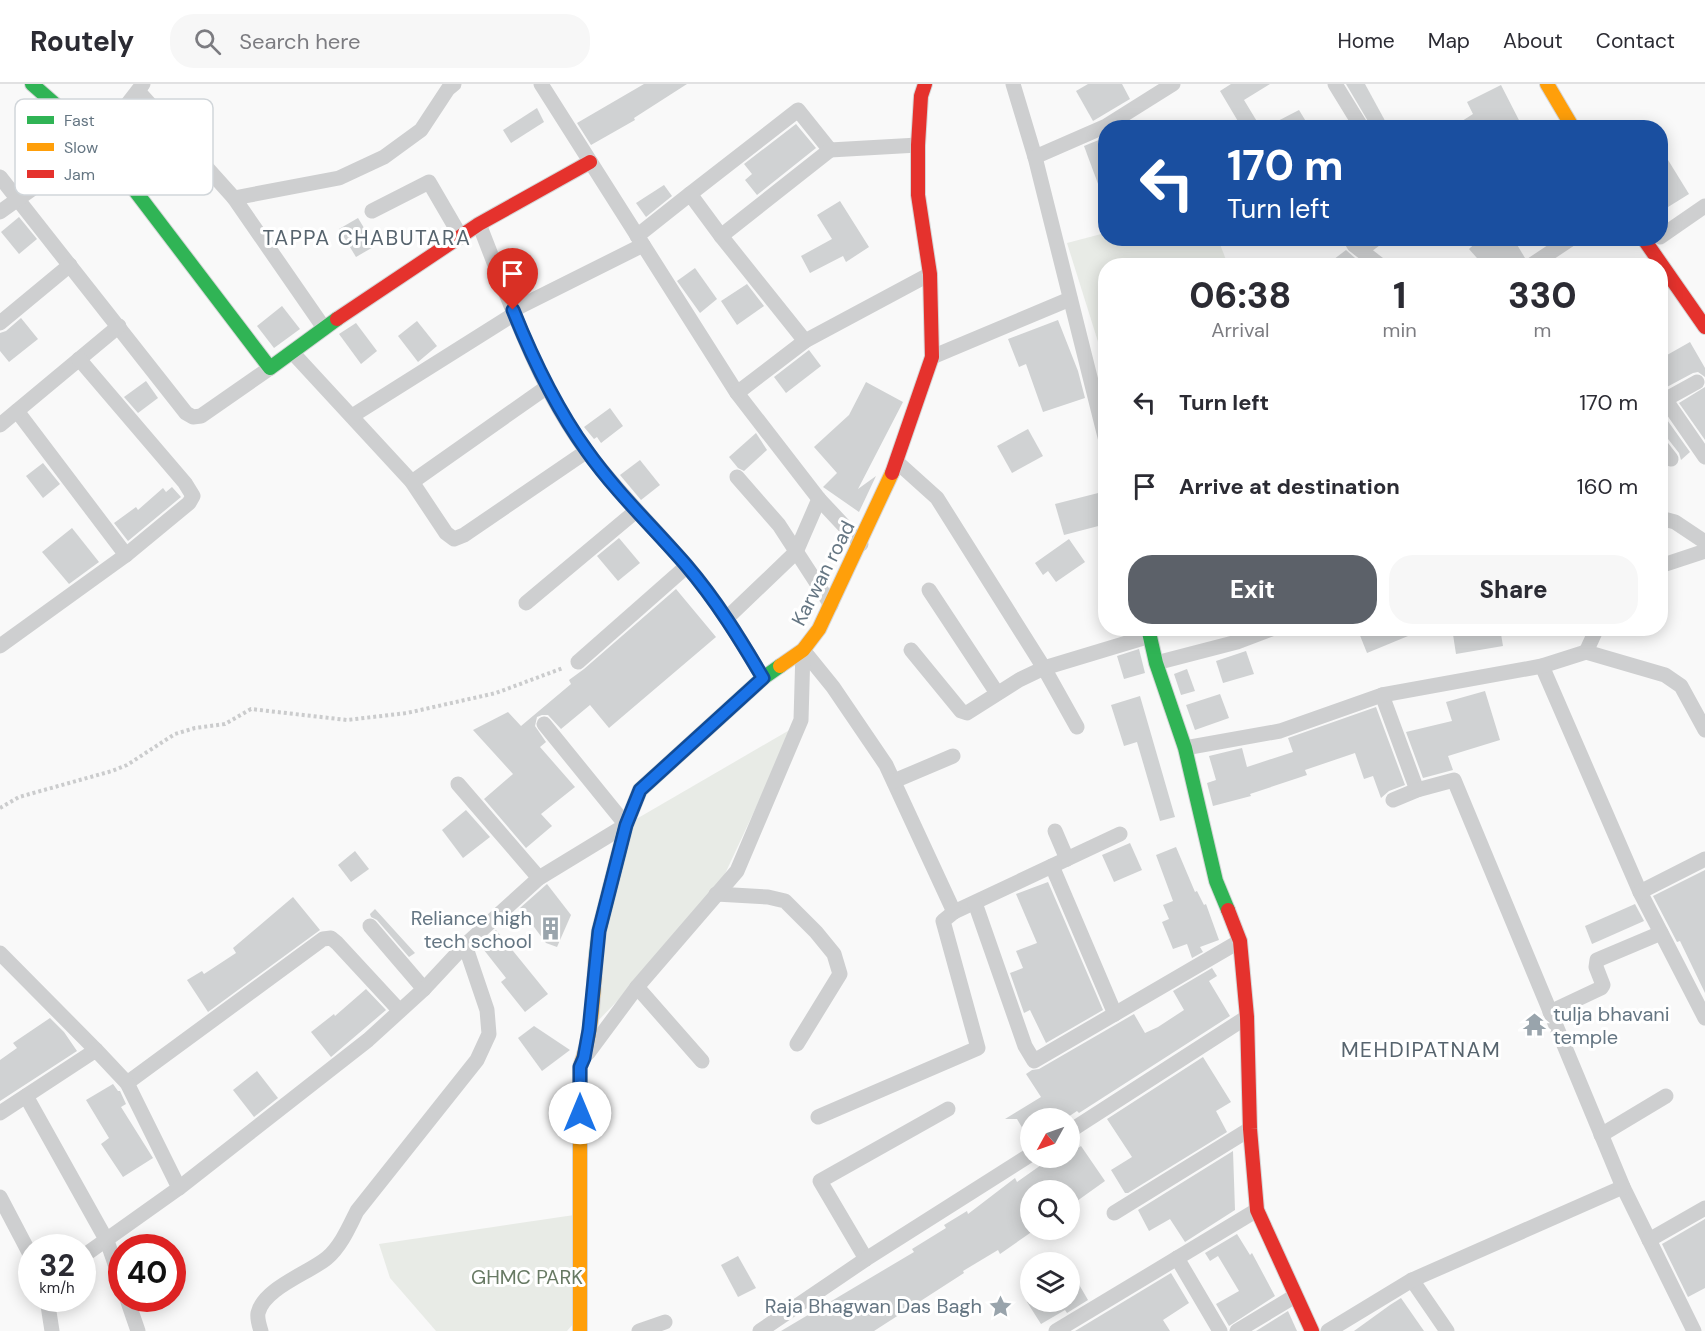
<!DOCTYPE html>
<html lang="en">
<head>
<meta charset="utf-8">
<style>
  :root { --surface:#fff; --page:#f7f7f7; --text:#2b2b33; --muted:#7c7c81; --line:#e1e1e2; --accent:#5c6169 }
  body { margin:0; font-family:"DM Sans",sans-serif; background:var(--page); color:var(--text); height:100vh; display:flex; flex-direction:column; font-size:22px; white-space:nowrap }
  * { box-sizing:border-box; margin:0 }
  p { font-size:20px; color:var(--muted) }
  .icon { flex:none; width:33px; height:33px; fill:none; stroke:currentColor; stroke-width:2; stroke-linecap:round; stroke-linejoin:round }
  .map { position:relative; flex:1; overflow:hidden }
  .panel { position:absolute; left:1098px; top:174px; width:570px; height:378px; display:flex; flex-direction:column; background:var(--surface); border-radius:24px; box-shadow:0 3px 15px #0003 }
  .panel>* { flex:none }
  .banner { position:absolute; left:1098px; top:36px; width:570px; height:126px; border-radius:24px; box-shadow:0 3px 15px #0003; background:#1a4fa0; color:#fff; overflow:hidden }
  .needle { width:39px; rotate:230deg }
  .buttons { position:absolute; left:1020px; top:1024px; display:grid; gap:12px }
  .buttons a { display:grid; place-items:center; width:60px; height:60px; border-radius:50%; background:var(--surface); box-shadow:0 3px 15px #0003; font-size:30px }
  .speed { position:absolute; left:18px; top:1150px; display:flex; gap:12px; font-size:30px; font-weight:700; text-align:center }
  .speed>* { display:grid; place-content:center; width:78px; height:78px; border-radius:50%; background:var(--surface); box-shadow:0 3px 15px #0003; line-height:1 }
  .speed small { font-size:15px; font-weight:400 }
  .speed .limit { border:9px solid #d22; background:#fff; color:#111 }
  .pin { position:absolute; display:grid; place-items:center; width:51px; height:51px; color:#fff; margin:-62px -26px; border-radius:50% 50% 50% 0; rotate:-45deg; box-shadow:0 0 6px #0007 }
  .pin .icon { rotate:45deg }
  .me { position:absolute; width:66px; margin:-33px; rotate:0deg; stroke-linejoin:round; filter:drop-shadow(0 0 4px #0008) }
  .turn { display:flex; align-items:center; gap:21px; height:126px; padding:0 30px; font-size:27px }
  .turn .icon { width:78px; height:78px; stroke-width:2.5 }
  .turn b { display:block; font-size:42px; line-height:51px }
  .eta { display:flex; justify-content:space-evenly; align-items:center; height:102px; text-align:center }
  .eta b { font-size:36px; font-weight:800; line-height:42px }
  .cta { display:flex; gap:12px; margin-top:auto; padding:12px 30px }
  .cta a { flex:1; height:69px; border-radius:24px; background:var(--accent); color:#fff; font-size:24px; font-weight:800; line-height:69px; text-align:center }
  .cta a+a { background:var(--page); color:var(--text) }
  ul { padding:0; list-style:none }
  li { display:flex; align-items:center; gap:18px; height:84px; padding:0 30px }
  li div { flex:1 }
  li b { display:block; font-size:22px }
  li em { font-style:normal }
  header { display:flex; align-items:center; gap:36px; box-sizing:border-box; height:84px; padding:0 30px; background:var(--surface); border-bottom:2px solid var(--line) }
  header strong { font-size:28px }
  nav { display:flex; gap:33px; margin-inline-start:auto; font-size:21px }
  .search { width:420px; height:54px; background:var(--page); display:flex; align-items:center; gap:15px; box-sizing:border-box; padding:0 21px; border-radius:24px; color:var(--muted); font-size:22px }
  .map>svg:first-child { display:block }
  .green { fill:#e8ebe6 }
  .building { fill:#d0d2d3 }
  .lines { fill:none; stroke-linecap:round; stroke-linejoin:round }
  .fast-casing { stroke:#d5d6d7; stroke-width:16 }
  .slow-casing { stroke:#d5d6d7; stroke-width:16 }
  .jam-casing { stroke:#d5d6d7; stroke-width:16 }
  .path { stroke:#cbcccd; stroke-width:4; stroke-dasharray:3 3; stroke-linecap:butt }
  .street { stroke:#cecfd0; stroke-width:15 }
  .fast { stroke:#30b455; stroke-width:14 }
  .slow { stroke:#ff9f0a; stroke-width:14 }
  .jam { stroke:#e5322d; stroke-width:14 }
  .route-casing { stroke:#114b97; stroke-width:15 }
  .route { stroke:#1a73e8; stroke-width:10 }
  .labels { text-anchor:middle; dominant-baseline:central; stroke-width:6; stroke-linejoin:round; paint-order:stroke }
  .street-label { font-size:20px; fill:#657683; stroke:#fff }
  .poi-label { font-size:20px; fill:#657683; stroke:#fff; text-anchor:end }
  .park-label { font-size:20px; fill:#687a64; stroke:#fff }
  .neighbourhood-label { font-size:21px; letter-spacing:1.5px; fill:#57646e; stroke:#fff }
  .key { fill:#fff; stroke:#d1d6da; stroke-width:1.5 }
  .key-label { font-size:16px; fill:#657683 }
</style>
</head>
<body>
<header>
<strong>Routely</strong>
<div class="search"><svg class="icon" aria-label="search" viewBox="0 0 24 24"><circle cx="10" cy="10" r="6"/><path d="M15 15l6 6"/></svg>Search here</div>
<nav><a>Home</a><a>Map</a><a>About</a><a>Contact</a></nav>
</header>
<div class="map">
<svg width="1705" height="1247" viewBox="0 0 1705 1247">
  <rect width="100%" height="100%" fill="#f9f9f9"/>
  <g class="green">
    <path d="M1105 149 1106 154 1218 155 1228 181 1106 182 1105 280 1067 159Z"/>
    <path d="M793 644 710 822 589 946 626 741Z"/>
    <path d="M581 1130V1231L567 1247H436L390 1194 379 1160Z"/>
  </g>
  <g class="building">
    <path d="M644 0H687L634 34 635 36 591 61 577 39Z"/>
    <path d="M1088 0H1122L1130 15 1093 37 1076 7Z"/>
    <path d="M1231 0H1270L1244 16 1261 44H1242L1220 7Z"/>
    <path d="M1346 0H1365L1389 44H1372Z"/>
    <path d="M1501 1 1523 44H1451L1473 30 1467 18Z"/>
    <path d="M537 24 544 38 511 59 503 46Z"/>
    <path d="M1299 26 1310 44H1264Z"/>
    <path d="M796 40 816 64 757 111 745 96 752 90 744 80Z"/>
    <path d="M1106 53V115L1104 116 1084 62Z"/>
    <path d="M1660 63 1689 110 1660 128Z"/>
    <path d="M664 101 672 112 646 133 636 119Z"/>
    <path d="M840 117 869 163 846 178 843 172 810 189 801 172 832 155 817 131Z"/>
    <path d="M19 133 37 155 19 170 1 148Z"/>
    <path d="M358 134 375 162 356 173 339 145Z"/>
    <path d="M1481 154H1513L1525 174 1520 182H1484L1469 165Z"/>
    <path d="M1346 166 1364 182H1325Z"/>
    <path d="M695 184 717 215 700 229 677 197Z"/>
    <path d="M747 200 764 222 737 241 721 217Z"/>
    <path d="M282 222 300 245 274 264 257 242Z"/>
    <path d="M21 234 38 255 9 278 0 267V249L6 247Z"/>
    <path d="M1058 236 1078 287 1085 314 1043 328 1026 280 1019 283 1008 255Z"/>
    <path d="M417 237 437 262 418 278 398 252Z"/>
    <path d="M356 239 377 267 361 280 339 250Z"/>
    <path d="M1690 258 1705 284V293L1698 288 1693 289 1665 304H1660V275Z"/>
    <path d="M809 266 821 282 786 309 774 293Z"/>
    <path d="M146 297 158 314 138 329 124 313Z"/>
    <path d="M866 298 903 318 858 405 876 392 859 428 823 403 837 389 814 363 849 331Z"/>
    <path d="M1705 303V356L1679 319Z"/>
    <path d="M610 324 623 342 601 359 597 353 594 355 584 343Z"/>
    <path d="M1660 326 1690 368 1681 376 1679 369 1668 355 1660 351Z"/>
    <path d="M1028 345 1043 372 1012 389 997 362Z"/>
    <path d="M756 349 767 366 744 387 738 384 729 373Z"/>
    <path d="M640 376 660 401 641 416 620 391Z"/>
    <path d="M43 379 60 400 43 414 26 392Z"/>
    <path d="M172 403 181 413 128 457 114 439 136 423 138 426 163 404 166 408Z"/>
    <path d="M1106 407V440L1064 451 1055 420Z"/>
    <path d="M72 444 99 478 69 500 42 468Z"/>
    <path d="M619 454 640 479 618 497 597 472Z"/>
    <path d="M1069 455 1085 478 1056 498 1048 487 1043 491 1035 479Z"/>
    <path d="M676 505 716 553 609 644 590 621 561 645 548 631H542L537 633 535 642 546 658 540 663 575 703 541 730 552 742 526 764 484 715 513 690 473 646 508 628 521 642 571 600 569 596 584 585Z"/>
    <path d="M1357 544H1425V545L1367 569Z"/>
    <path d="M1452 544H1500L1503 562 1456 570Z"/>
    <path d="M1139 565 1145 589 1124 595 1117 572Z"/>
    <path d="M1246 567 1254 590 1223 599 1216 577Z"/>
    <path d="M1187 585 1195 607 1181 611 1174 590Z"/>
    <path d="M1485 607 1500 656 1448 672 1453 686 1423 694 1406 648 1452 637 1446 618Z"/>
    <path d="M1220 610 1229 634 1195 646 1186 621Z"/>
    <path d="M1140 612 1175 733 1160 737 1137 658 1124 662 1111 621Z"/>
    <path d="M1376 623 1405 701 1389 707 1381 714 1373 692 1364 695 1355 669 1305 686 1307 691 1250 710 1251 712 1213 722 1207 699 1216 696 1209 672 1242 664 1247 683 1293 668 1288 654Z"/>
    <path d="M466 726 490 753 463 774 442 746Z"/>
    <path d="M1130 759 1142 786 1114 798 1102 771Z"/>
    <path d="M1176 763 1195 808 1197 807 1204 821 1206 820 1219 856 1200 863 1203 868 1192 874 1187 860 1173 865 1162 838 1169 835 1163 821 1173 817 1156 771Z"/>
    <path d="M355 767 369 785 351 798 338 781Z"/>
    <path d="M1705 786V909L1680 857 1677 858 1653 812Z"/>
    <path d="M1048 798 1103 926 1046 959 1030 926 1024 929 1010 889 1023 884 1016 867 1037 859 1016 810Z"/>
    <path d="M547 800 571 831 557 863 546 859 520 824Z"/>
    <path d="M293 813 320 846 208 928 187 896 202 887 204 890 236 869 233 864Z"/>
    <path d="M1635 820 1644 837 1592 860 1585 842Z"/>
    <path d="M375 825 415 869 409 873 377 836 371 833 370 830Z"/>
    <path d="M496 846 548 910 525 928 501 898 506 894 480 861Z"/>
    <path d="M1212 884 1217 892 1209 897 1230 932 1079 1029 1077 1027 1065 1035H1030V1057L1017 1035H1005L1041 1013 1026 990 1032 986 1039 985 1134 930 1145 949 1158 943 1184 926 1173 907Z"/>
    <path d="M366 905 386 926 331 973 311 948 334 930 335 932Z"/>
    <path d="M50 934 64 948 77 967 0 1017V976L17 964 13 959Z"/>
    <path d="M534 942 570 966 542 987 518 954Z"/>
    <path d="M1203 973 1231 1018 1216 1027 1227 1048 1128 1109H1125L1111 1086 1132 1073 1107 1035Z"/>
    <path d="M257 987 278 1014 254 1033 233 1006Z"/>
    <path d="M113 1000 118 1007H120L126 1020 121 1023 153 1074 123 1093 101 1060 109 1054 86 1016Z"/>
    <path d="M1081 1062 1105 1097 1070 1122V1107H1030V1149L1000 1170 998 1166 963 1187 964 1189 874 1247H781L914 1168 912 1165 946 1144 944 1141 967 1127 968 1130 1015 1094 1017 1098 1051 1074H1070V1069Z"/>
    <path d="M1233 1067 1235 1126 1185 1158 1170 1135 1149 1147 1138 1126Z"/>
    <path d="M1705 1135V1204L1688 1213 1662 1160Z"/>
    <path d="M1237 1150 1250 1171 1252 1169 1275 1212 1229 1242 1216 1220 1239 1207 1218 1172 1210 1177 1205 1169Z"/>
    <path d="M738 1172 756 1204 738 1213 721 1181Z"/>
    <path d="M1070 1185 1088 1216 1067 1229 1065 1226 1041 1240 1027 1218H1070Z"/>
    <path d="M1171 1189 1189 1219 1163 1236 1170 1247H1075Z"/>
    <path d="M1401 1214 1424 1247H1354L1390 1221Z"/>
    <path d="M1288 1227 1297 1247H1256Z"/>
  </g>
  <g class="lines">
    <defs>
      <g id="fast">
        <path d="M32 0 98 58 270 284 337 235"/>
        <path d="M1148 544 1156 579 1185 664 1216 797 1228 826"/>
        <path d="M596 873 599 847 626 741 640 706 763 594 780 582"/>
      </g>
      <g id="slow">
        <path d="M1547 0 1573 44"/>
        <path d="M780 582 803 566 819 545 892 389"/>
        <path d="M580 1247V983C593 949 593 909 596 873"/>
      </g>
      <g id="jam">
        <path d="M1643 154 1705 243"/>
        <path d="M337 235 479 140 590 78"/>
        <path d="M892 389 932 273 930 190 918 111V61L921 12 925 0"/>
        <path d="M1228 826 1240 857 1247 933 1250 1045 1257 1126 1312 1247"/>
      </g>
    </defs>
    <use href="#fast" class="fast-casing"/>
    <use href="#slow" class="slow-casing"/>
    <use href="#jam" class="jam-casing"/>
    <path class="path" d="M0 724 19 713 112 687 127 681 175 650 195 644 225 640 251 625 347 636 407 629 496 609 563 584"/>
    <g class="street">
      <path d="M541 0 737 309 819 415 861 460"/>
      <path d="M1013 0 1035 73 1106 357"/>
      <path d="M1335 0 1362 44"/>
      <path d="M138 7 234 114"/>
      <path d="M1035 73 1106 42 1173 0"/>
      <path d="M0 93 186 329 193 333 201 332 270 284"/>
      <path d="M690 110 798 26 830 66 918 61"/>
      <path d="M372 127 429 98 461 153"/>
      <path d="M0 128 98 58 143 0"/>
      <path d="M479 140C510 218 537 301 588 369 619 409 654 444 687 482 717 517 740 555 763 594"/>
      <path d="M637 152 690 110 721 152 805 257"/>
      <path d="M721 152 830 66"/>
      <path d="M1660 153 1705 122"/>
      <path d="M1350 154 1354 161 1381 182"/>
      <path d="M1361 166 1377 154"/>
      <path d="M1530 182 1572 154"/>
      <path d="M513 226 643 161"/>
      <path d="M0 239 70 181"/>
      <path d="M324 244 234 114 339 94 384 73 421 46 448 5 454 0"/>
      <path d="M292 268 412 398 446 449 454 455 464 451 587 367"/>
      <path d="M932 273 1070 215"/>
      <path d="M737 309 805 257 930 190"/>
      <path d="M1660 314H1668L1697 298"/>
      <path d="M1665 315 1705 373"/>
      <path d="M17 327 126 471"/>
      <path d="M352 332 514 230"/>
      <path d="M0 341 119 242"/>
      <path d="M1660 361 1671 375"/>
      <path d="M897 378 937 414 1044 584 1077 643"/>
      <path d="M737 393 779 441 831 521"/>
      <path d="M412 398 547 303"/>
      <path d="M1660 434 1675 438 1705 458"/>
      <path d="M1660 482 1705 467"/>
      <path d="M929 506 997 609"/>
      <path d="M526 519 636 427"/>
      <path d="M727 534 796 468 819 415"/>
      <path d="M0 562 126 471 189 419 193 412 185 399 79 275"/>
      <path d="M803 566 833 603 886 681 954 828 1120 750"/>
      <path d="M911 566 961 627 967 629 1019 596 1044 584 1150 552"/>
      <path d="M1586 568 1597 544"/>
      <path d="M578 578 687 482"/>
      <path d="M1156 579 1237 558 1274 544"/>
      <path d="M1542 582 1640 808 1705 934"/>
      <path d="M1382 611 1417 706"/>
      <path d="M1185 664 1280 647 1382 611 1542 582 1586 568 1665 591 1681 602 1705 646"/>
      <path d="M894 697 953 672"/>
      <path d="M458 700 539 794"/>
      <path d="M1393 716 1417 706 1454 696 1623 1103 1694 1247"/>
      <path d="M1055 747 1067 775"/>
      <path d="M1052 782 1115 930"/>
      <path d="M1640 808 1705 775"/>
      <path d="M716 810 768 813 785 817 816 848 834 870 840 890 797 960"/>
      <path d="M975 819 1025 962 1034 977 1240 857"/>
      <path d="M370 842 424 905"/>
      <path d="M0 869 96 966"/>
      <path d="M637 903 702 977"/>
      <path d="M1550 928 1601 904 1603 901 1596 883 1597 876 1661 849"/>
      <path d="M588 969 637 903 737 787 801 636 803 566"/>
      <path d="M127 999 323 855 331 854 337 859 399 926"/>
      <path d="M26 1012 107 1157 122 1200"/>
      <path d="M0 1029 96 966 127 999 179 1104 82 1173"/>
      <path d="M818 1033 978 964 943 837 954 828"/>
      <path d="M1070 1047 1247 933"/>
      <path d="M1601 1051 1666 1012"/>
      <path d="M179 1104 368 956 424 905 465 861 539 794 626 741 544 640"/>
      <path d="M0 1113 32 1174"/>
      <path d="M1114 1129 1250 1045"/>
      <path d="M1649 1156 1705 1124"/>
      <path d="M1177 1174 1220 1247"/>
      <path d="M866 1175 820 1097 948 1025"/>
      <path d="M1412 1196 1447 1247"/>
      <path d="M47 1215 52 1247"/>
      <path d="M127 1215 138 1247"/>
      <path d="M261 1247C259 1241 257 1235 258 1229 264 1204 309 1189 327 1174 341 1162 349 1143 357 1127L477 976 489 950 487 926 465 861"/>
      <path d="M639 1247 665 1238"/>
      <path d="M760 1247 866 1175 1030 1071"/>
      <path d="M1056 1247 1257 1126"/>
      <path d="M1237 1247 1295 1212"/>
      <path d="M1328 1247 1412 1196 1623 1103"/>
    </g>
    <use href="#fast" class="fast"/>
    <use href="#slow" class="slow"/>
    <use href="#jam" class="jam"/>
  </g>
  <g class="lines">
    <defs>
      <path id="route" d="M513 226C533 276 556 324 587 367 616 408 653 443 686 481 716 516 740 555 763 594L640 706 626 741 599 847 589 946 584 974 580 983V1029"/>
    </defs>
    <use href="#route" class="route-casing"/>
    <use href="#route" class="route"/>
  </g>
  <defs>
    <symbol id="building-bare" viewBox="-9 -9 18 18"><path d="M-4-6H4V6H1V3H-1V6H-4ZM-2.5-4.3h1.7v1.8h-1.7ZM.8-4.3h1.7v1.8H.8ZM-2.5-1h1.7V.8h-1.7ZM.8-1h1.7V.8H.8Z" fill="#99a4ac" stroke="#fff" stroke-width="2.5" paint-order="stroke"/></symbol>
    <symbol id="temple-bare" viewBox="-9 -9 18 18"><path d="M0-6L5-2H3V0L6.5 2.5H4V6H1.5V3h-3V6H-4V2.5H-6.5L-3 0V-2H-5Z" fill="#99a4ac" stroke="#fff" stroke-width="2.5" paint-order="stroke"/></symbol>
    <symbol id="sight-bare" viewBox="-9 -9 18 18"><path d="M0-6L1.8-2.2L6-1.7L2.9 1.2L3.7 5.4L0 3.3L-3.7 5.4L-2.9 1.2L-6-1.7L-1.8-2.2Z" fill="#99a4ac" stroke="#fff" stroke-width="2.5" paint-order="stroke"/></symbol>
  </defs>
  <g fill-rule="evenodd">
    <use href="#building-bare" x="534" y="828" width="33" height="33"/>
    <use href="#temple-bare" x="1518" y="924" width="33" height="33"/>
    <use href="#sight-bare" x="984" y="1206" width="33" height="33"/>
  </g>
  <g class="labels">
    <g class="street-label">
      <text transform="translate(823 489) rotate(-63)">Karwan road</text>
    </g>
    <g class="poi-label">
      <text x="532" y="834">Reliance high<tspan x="532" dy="23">tech school</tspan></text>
      <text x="1553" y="930" text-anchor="start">tulja bhavani<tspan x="1553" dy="23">temple</tspan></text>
      <text x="982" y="1222">Raja Bhagwan Das Bagh</text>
    </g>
    <g class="park-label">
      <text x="527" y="1193">GHMC PARK</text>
    </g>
    <g class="neighbourhood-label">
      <text x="367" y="154">TAPPA CHABUTARA</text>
      <text x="1421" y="966">MEHDIPATNAM</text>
    </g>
  </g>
  <rect x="15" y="15" width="198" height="96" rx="9" class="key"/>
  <rect x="27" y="32" width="27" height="8" fill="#30b455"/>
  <rect x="27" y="59" width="27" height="8" fill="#ff9f0a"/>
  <rect x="27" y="86" width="27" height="8" fill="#e5322d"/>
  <g class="key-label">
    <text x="64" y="42">Fast</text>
    <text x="64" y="69">Slow</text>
    <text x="64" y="96">Jam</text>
  </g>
</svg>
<div class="buttons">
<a><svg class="needle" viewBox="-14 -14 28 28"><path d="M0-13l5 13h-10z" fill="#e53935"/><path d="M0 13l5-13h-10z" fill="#7c7c81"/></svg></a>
<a><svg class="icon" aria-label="search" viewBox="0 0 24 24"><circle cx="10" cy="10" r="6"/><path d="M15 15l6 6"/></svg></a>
<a><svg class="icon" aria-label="layers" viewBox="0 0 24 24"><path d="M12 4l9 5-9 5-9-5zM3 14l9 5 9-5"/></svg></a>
</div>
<div class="speed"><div>32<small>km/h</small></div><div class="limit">40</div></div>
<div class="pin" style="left:513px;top:226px;background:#d93025"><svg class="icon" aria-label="arrive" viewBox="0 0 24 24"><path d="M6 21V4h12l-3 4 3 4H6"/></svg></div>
<svg class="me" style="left:580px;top:1029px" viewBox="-20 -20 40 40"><circle r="19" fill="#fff"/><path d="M0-13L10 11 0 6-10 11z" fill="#1a73e8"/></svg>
<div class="banner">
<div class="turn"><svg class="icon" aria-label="left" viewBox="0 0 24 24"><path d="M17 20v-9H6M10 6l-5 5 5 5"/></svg><div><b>170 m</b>Turn left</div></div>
</div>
<section class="panel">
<div class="eta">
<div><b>06:38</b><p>Arrival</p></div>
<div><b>1</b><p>min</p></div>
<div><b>330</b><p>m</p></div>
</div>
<ul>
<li><svg class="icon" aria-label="left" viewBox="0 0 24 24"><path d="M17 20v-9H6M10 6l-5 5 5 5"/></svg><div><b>Turn left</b></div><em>170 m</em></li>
<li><svg class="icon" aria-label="arrive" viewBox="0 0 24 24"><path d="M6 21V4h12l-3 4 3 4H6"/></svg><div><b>Arrive at destination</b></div><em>160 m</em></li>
</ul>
<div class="cta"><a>Exit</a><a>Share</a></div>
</section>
</div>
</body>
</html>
